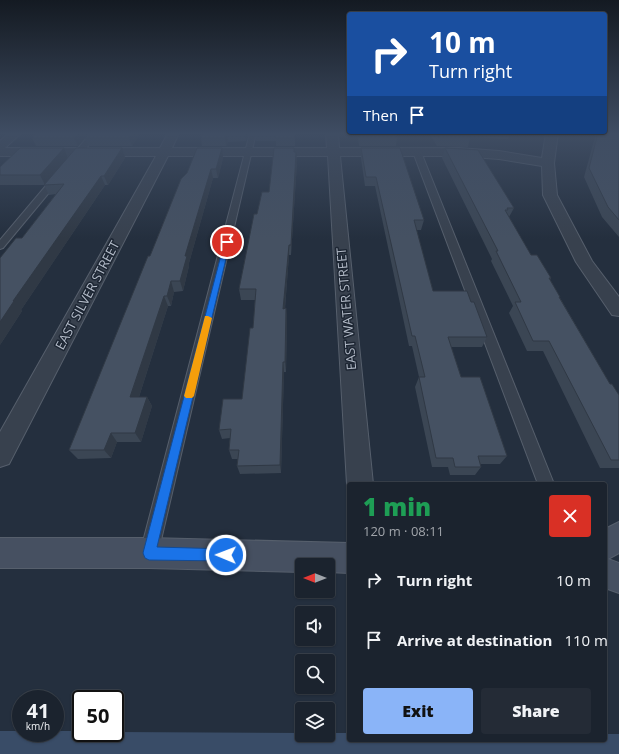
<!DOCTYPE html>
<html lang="en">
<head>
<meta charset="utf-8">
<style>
  :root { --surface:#1b232e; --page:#242b36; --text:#f1f3f6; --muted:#a0a4aa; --line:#39404a; --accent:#8ab4f8 }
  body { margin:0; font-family:"Open Sans",sans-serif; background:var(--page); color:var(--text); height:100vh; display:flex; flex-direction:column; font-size:15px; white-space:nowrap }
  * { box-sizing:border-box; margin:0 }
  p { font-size:13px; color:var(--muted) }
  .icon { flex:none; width:22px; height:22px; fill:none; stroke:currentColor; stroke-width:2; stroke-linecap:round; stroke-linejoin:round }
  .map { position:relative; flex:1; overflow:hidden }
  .drawer { position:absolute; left:347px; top:482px; width:260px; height:260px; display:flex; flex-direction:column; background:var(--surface); border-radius:4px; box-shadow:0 1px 3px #0004,0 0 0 1px var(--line) }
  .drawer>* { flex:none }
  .top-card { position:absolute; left:347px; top:12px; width:260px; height:122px; border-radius:4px; box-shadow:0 1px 3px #0004,0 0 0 1px var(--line); background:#1a4fa0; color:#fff; overflow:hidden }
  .needle { width:26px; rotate:270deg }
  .tools { position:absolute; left:295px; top:558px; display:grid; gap:8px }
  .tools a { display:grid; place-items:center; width:40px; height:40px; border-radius:4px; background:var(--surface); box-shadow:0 1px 3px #0004,0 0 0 1px var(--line); font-size:20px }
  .speed { position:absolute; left:12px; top:690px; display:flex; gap:8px; font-size:20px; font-weight:700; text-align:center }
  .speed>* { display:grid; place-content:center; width:52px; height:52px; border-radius:50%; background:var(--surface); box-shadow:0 1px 3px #0004,0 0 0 1px var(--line); line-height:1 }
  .speed small { font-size:10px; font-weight:400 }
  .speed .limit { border:2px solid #111; border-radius:6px; background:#fff; color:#111 }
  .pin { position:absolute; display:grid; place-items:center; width:34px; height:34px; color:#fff; margin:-17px; border:2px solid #fff; border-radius:50%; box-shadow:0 1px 4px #0007 }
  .me { position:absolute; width:44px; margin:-22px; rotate:271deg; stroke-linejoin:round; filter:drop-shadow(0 0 3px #0008) }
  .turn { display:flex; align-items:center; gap:14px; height:84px; padding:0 16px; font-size:18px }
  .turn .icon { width:52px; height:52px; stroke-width:2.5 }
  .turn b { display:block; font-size:28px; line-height:34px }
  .then { display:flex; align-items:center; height:38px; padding:0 16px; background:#0003; gap:8px; font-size:15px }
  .round { display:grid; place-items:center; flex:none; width:42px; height:42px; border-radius:4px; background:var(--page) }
  .overview { display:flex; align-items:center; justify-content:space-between; height:68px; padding:0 16px }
  h1 { font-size:24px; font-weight:800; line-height:30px; color:#1e9e55 }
  .action { display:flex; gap:8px; margin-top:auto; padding:8px 16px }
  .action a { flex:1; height:46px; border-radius:4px; background:var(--accent); color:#111; font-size:16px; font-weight:800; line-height:46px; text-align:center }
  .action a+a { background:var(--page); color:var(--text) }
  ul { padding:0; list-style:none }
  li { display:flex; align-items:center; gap:12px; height:60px; padding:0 16px }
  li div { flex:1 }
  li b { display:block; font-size:15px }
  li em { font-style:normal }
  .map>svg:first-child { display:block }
  .water { fill:#394c67 }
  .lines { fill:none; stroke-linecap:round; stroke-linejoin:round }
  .lane-casing { stroke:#565f6c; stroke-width:2 }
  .street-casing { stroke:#565f6c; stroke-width:2 }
  .secondary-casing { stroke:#565f6c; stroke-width:2 }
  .lane { fill:#38414e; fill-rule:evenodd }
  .street { fill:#38414e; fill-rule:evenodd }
  .secondary { fill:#465061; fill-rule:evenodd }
  .wall { fill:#3b4654 }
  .shaded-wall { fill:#303945 }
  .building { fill:#455162; stroke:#303945 }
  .route { fill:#1a73e8; stroke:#114b97 }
  .slow { fill:#f59e0b }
  .labels { text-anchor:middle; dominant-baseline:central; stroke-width:3; stroke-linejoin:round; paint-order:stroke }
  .street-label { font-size:13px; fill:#b4bcc9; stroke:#1d2633 }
</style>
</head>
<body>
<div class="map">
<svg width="619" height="754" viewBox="0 0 619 754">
  <rect width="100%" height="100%" fill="#242f3e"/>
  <path class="water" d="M0 731H21V733H55V731H81V733H115V732L302 733V735H328V733H349V740H605V734H619V754H0Z"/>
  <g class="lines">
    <defs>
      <g id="lane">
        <path d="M91 133H98L74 164H68V160Z"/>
        <path d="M250 133H256L158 553 155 559 149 562 143 559 140 553Z"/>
        <path d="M414 150H420L421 152 554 484H538L413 152Z"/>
        <path d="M55 175H58L62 177 3 248 0 249V240Z"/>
      </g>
      <path id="street" d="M9 133H21L5 148H160L168 133H179L172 148H327L326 133H338L339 148H459L499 151 542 158 546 133H558L554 163 557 195 592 261 619 297V316L612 315 576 262 543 195 542 166 499 159 459 156H340L373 484H349V489L347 484 328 156H168L9 464 0 467V432L156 156H0V141Z"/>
      <g id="secondary">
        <path d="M619 522V553L608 559 619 563V593L605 588V529Z"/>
        <path d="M0 538H149L349 543V573L328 572V565H302V572L149 568H0Z"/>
      </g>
    </defs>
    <use href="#lane" class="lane-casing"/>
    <use href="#street" class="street-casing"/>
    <use href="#secondary" class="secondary-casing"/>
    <use href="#lane" class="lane"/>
    <use href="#street" class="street"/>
    <use href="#secondary" class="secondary"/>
  </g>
  <g class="wall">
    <path d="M36 133H140L132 146H89L85 138 78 146H36L32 138Z"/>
    <path d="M203 133H249L246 141 228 142 226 146H202L201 138Z"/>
    <path d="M255 133H295V146H276V141H256Z"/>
    <path d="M357 133H396L397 138 396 146H359Z"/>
    <path d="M427 133H510L508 139 470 137V138L468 147 437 146 431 136Z"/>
    <path d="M593 133H619V237L602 217 584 177 595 137Z"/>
    <path d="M64 148 68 157 122 148 125 158 108 185H105L21 310 22 311 0 345 22 238 56 194 49 195 44 185H45H0V167Z"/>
    <path d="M361 148 424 220 421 230H416L433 291 471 302 487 337 482 347H451L461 377 507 456 500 464H480L481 467 475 475H450L448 467H432L415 387 419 377 412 346H409L375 186H365L361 158Z"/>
    <path d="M445 148 514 208 509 217 531 255 551 278 550 280 560 297V298L610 384 619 395V468H600L543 351H527L509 313 513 306 491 261 492 259 442 158Z"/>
    <path d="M294 152H296L297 162 291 255H289L285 309 286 308 287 319 286 372H284L281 473 240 474 237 466 238 459H232L229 450 230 438 222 439 219 430 242 399 253 328 255 300H241L239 289 257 214 269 192Z"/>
    <path d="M223 158 218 178H213L189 263V266L183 291 174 292 171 306H168L139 397H147L152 406 141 442H117L111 458 78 459 69 450 150 256 181 179Z"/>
  </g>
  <g class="shaded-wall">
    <path d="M78 133H89L78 146 74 138Z"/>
    <path d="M132 133H140L132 146 129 138Z"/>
    <path d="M227 133 228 142 226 146 225 138Z"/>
    <path d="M245 133H249L246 141Z"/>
    <path d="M64 148 68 158 45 185 40 175Z"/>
    <path d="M122 148 125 158 108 185 104 176Z"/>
    <path d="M222 148 223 158 218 178 216 169Z"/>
    <path d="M296 152 297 162 291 255V245Z"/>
    <path d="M211 169 213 178 189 263V266L183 291 180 281 185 256Z"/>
    <path d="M101 176 105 185 21 310 22 311 0 345V322L13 301Z"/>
    <path d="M289 245V255L284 319 283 309Z"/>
    <path d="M171 281 174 292 171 306 167 296Z"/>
    <path d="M164 296 168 306 136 406 130 397Z"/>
    <path d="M286 308 287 319 286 372 285 362Z"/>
    <path d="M283 362 284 372 281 473 280 465Z"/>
    <path d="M147 397 152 406 141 442 135 433Z"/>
    <path d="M111 433 117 442 111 458 104 450Z"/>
  </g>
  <g class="building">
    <path d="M36 133H78L74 138H32Z"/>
    <path d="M89 133H132L129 138H85Z"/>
    <path d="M203 133H226L225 138H201Z"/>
    <path d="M276 133H295L294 138H275Z"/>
    <path d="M359 133H396L397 138H360Z"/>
    <path d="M436 133H467L470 138H439Z"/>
    <path d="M598 133H619V220L608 207 589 168Z"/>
    <path d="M20 148H64L40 175H0V167Z"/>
    <path d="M76 148H122L104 176H101L13 301H14L0 322V258L16 238H22L64 184 44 185Z"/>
    <path d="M197 148H222L216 169H211L185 256H187L180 281H171L167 296H164L130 397H147L135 433H111L104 450H69L148 256H150L181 179 187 173Z"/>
    <path d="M274 148H294V152H296L291 245H289L283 309 286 308 285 362H283L280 465 237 466 239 450H229L231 429 219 430 223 399H242L250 328H253L256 289H239L254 214H257L262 192H269Z"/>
    <path d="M361 148H400L424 220H414L433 291H467L471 302H474L487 337H448L461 377H480L507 456H478L481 467H455L453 458H436L419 377H425L415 336H412L376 177H366Z"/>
    <path d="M445 148 478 150 514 208H507L508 210H505L531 255H537L551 278H549L560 297H559L610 384H612L619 395V460H611L549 341H533L515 302H521L496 251H498Z"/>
  </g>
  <linearGradient id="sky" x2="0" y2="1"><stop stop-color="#141a22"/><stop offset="0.56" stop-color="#3f4d63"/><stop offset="1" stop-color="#3f4d63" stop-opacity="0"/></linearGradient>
  <rect width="619" height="239" fill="url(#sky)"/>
  <path class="route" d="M225 240 230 242 157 547 226 549 231 551 232 555 231 560 226 561 149 560 145 558 143 553Z"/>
  <path class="slow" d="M205 316H208L212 318 194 396 192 398H186L184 396Z"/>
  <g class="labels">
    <g class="street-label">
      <text transform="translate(87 295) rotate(-62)">EAST SILVER STREET</text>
      <text transform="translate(346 309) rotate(-95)">EAST WATER STREET</text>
    </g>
  </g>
</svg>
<div class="tools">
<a><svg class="needle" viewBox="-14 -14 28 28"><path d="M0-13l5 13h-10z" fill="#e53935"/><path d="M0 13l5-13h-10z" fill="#a0a4aa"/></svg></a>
<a><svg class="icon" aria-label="sound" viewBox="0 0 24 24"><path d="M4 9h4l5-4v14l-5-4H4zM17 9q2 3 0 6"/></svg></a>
<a><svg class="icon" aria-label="search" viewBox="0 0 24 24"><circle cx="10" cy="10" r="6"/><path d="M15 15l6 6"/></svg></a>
<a><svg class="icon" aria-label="layers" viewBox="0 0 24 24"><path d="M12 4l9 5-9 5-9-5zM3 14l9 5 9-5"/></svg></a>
</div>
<div class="speed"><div>41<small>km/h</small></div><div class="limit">50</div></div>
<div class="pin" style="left:227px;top:242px;background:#d93025"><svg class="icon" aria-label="arrive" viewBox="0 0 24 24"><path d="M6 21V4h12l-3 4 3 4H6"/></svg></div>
<svg class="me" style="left:226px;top:555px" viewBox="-20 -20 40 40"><circle r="17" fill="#1a73e8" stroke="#fff" stroke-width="3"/><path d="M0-11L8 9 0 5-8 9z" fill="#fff"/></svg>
<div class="top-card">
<div class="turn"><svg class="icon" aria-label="right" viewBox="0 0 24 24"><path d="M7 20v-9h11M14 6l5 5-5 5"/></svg><div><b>10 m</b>Turn right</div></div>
<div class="then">Then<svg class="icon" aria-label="arrive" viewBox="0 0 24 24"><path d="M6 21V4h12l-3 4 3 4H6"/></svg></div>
</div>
<section class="drawer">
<div class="overview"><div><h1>1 min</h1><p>120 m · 08:11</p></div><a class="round" style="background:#d93025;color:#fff"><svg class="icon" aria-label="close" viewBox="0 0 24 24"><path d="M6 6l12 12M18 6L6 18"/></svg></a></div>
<ul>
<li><svg class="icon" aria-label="right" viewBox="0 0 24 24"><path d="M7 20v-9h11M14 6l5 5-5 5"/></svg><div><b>Turn right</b></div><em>10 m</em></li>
<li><svg class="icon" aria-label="arrive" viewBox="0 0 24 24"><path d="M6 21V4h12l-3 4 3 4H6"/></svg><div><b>Arrive at destination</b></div><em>110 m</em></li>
</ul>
<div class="action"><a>Exit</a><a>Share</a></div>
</section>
</div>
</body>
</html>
